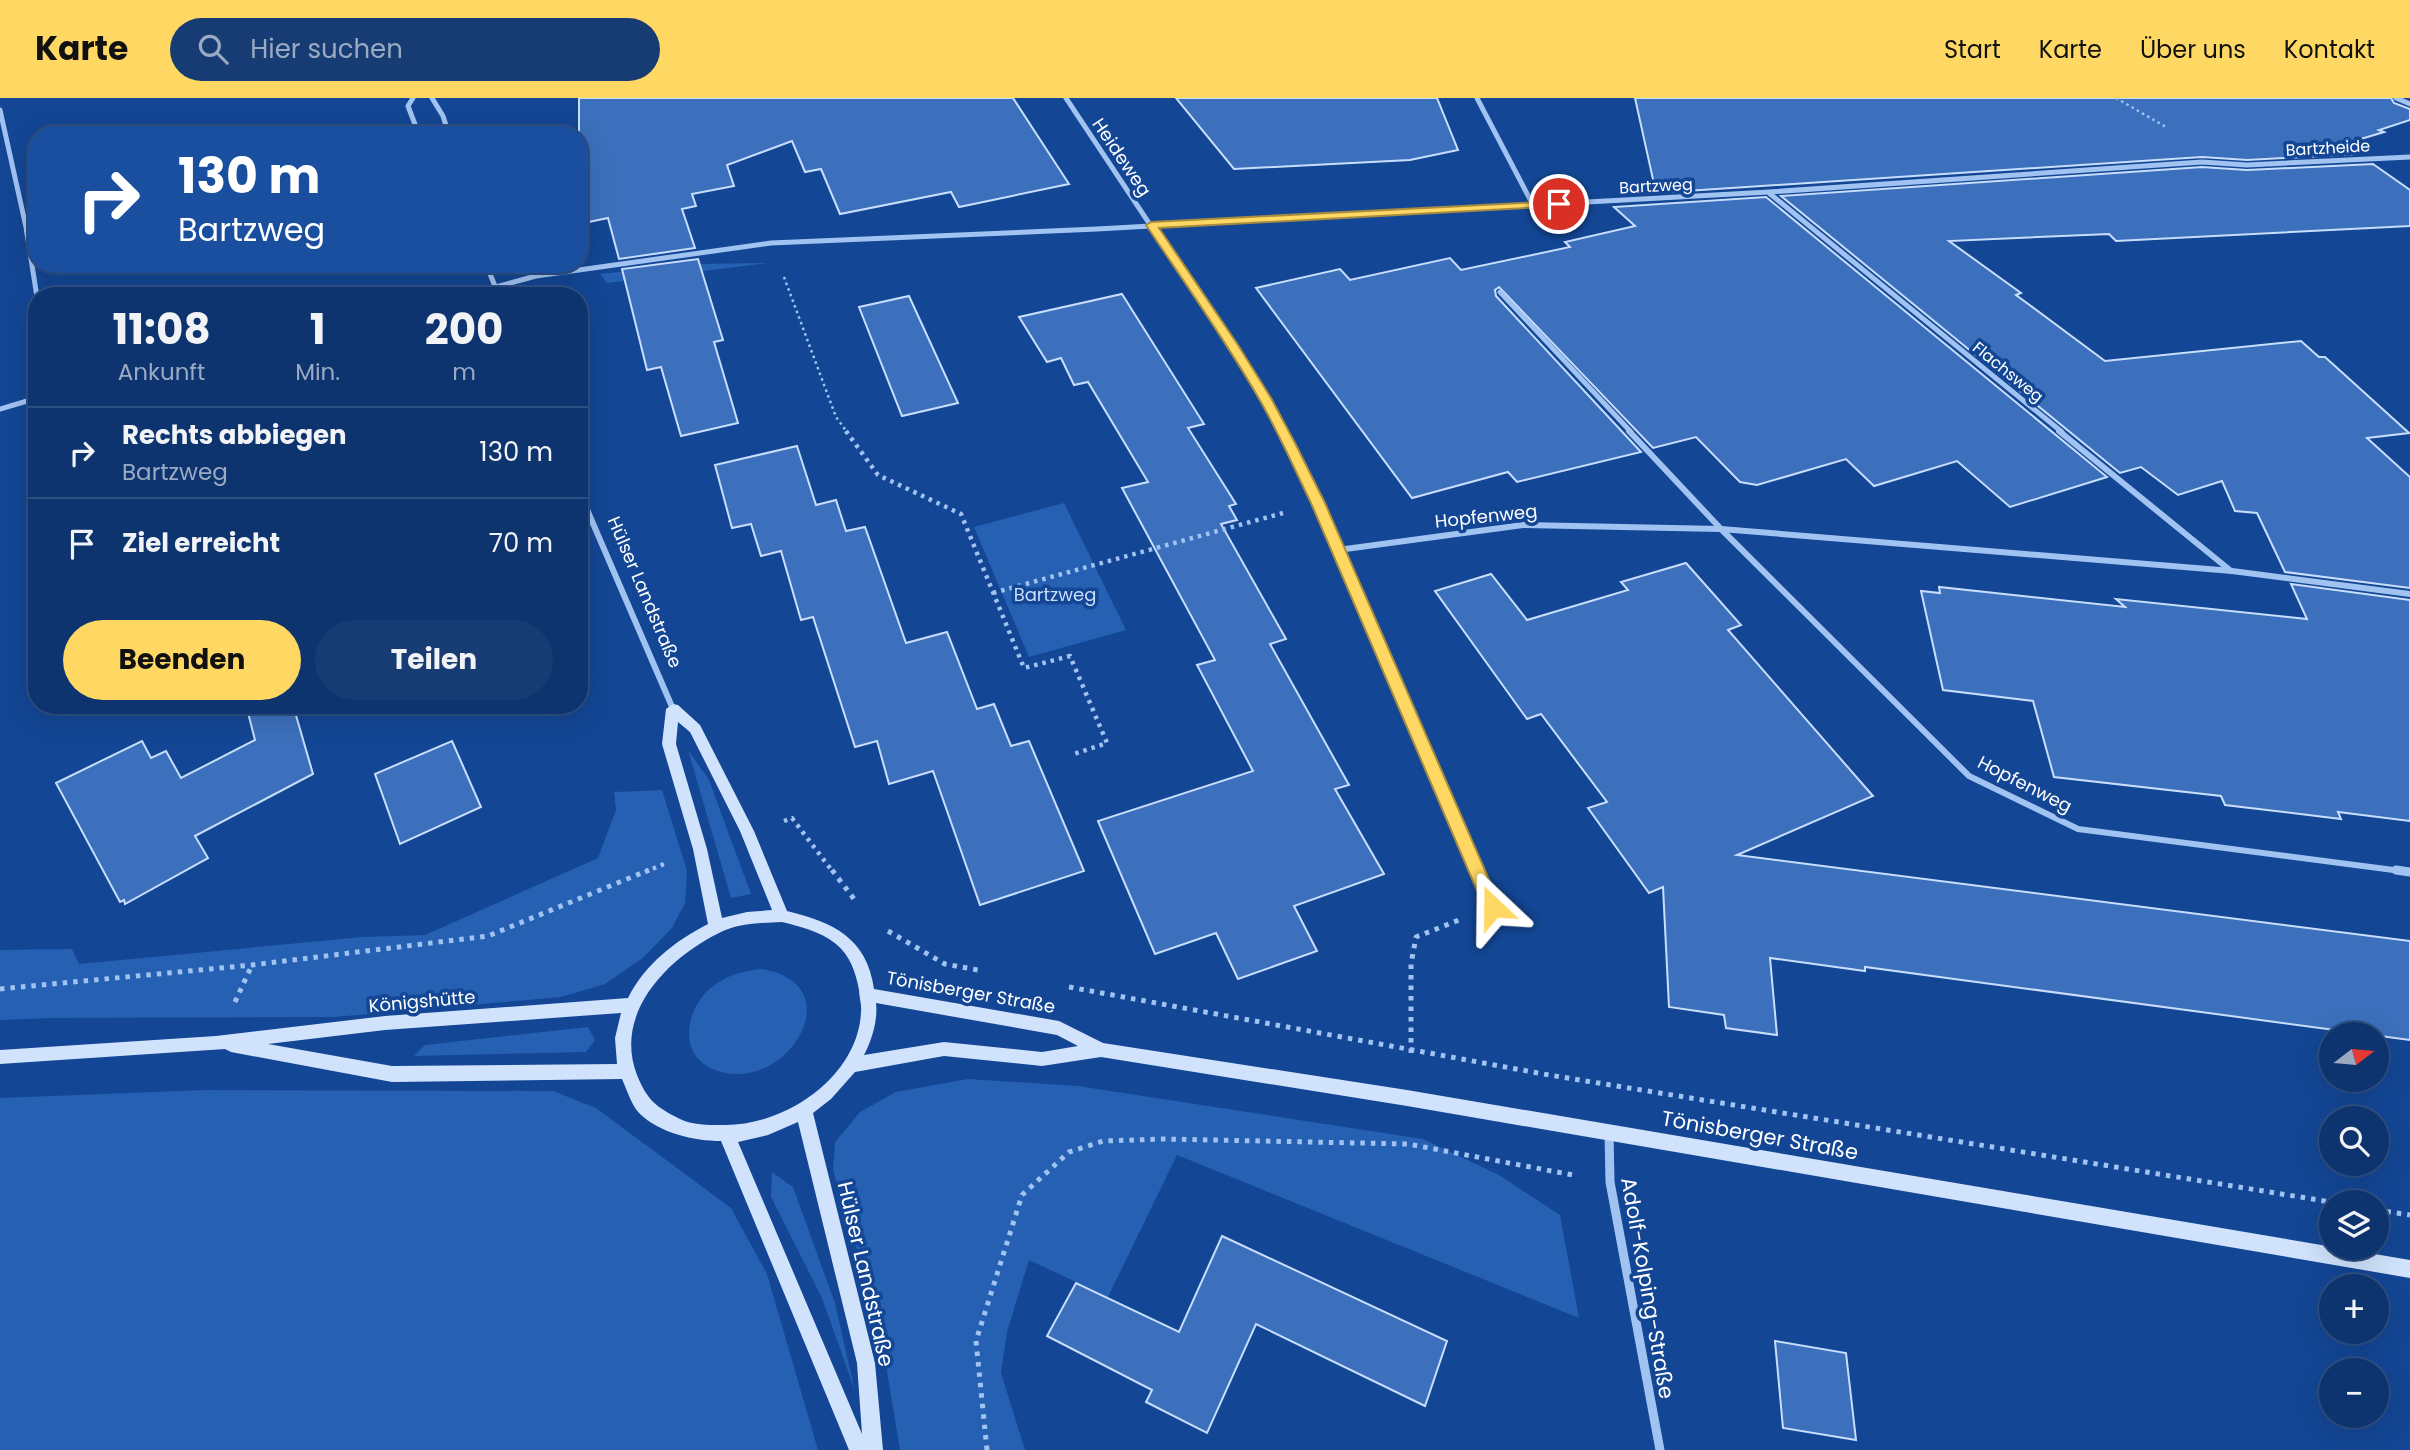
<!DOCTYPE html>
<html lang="de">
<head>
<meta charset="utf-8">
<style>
  :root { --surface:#0e346f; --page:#173c74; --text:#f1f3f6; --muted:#9baac3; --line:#2e4f82; --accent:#ffd863 }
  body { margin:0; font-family:Poppins,sans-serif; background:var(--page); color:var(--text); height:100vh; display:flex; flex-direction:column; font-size:26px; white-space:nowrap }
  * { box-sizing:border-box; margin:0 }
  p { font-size:23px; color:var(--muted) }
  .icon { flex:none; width:38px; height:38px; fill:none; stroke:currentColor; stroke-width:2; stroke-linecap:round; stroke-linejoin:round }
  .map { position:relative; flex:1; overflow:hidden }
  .drawer { position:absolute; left:28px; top:189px; width:560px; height:427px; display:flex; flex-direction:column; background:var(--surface); border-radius:28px; box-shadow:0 7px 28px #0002,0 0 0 2px var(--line) }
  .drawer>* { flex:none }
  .top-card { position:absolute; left:28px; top:28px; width:560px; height:147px; border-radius:28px; box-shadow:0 7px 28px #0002,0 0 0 2px var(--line); background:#1a4fa0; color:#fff; overflow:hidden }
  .needle { width:46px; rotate:74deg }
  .fabs { position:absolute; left:2319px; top:924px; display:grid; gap:14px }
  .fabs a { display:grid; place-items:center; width:70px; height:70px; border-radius:50%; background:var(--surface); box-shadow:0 7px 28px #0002,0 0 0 2px var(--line); font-size:35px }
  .pin { position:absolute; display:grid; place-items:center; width:60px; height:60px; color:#fff; margin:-30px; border:4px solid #fff; border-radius:50%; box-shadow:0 2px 7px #0007 }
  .me { position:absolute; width:77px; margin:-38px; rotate:337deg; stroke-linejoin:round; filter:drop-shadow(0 0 5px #0008) }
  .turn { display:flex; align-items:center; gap:24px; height:147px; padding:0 35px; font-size:32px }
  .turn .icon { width:91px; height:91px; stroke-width:2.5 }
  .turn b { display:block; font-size:49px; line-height:60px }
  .eta { display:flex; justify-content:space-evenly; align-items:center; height:119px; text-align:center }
  .eta b { font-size:42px; font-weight:700; line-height:49px }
  .primary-button { display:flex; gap:14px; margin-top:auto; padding:14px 35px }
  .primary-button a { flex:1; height:80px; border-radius:42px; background:var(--accent); color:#111; font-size:28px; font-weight:700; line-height:80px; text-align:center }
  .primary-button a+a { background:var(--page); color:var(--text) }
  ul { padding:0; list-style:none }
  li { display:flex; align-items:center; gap:21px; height:91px; padding:0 35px; border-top:2px solid var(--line) }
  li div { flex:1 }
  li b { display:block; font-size:26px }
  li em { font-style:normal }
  header { display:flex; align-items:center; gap:42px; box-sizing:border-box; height:98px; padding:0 35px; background:var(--accent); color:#111 }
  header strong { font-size:33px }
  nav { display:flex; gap:38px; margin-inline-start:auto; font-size:24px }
  .search { width:490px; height:63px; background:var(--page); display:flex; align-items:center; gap:18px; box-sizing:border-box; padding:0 24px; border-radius:38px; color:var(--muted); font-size:26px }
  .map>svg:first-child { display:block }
  .green { fill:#2560b3 }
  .building { fill:#3c70bc; stroke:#c9defd; stroke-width:2 }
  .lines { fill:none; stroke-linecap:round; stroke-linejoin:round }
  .path-far2 { stroke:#a1c3f2; stroke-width:2.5; stroke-dasharray:2.5 3.5; stroke-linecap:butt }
  .path-far1 { stroke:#a1c3f2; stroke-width:4.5; stroke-dasharray:3.5 5; stroke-linecap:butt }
  .path { stroke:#a1c3f2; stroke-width:5; stroke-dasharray:4.5 6; stroke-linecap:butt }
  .street-far2 { stroke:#a1c3f2; stroke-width:5 }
  .street-far1 { stroke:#a1c3f2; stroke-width:6 }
  .street { stroke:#a1c3f2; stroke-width:9 }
  .secondary { fill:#d0e2fc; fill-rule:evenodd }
  .route { fill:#ffd863; stroke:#a68c40; stroke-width:2 }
  .labels { text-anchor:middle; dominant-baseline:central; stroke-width:7; stroke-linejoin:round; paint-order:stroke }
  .far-street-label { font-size:16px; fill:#fff; stroke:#134694 }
  .street-label { font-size:18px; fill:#fff; stroke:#134694 }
  .park-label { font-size:18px; fill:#c9defd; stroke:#134694 }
  .near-street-label { font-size:21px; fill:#fff; stroke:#134694 }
</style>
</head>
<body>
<header>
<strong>Karte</strong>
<div class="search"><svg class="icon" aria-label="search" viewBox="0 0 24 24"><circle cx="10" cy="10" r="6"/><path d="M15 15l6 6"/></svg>Hier suchen</div>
<nav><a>Start</a><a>Karte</a><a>Über uns</a><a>Kontakt</a></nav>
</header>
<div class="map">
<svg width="2410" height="1352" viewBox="0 0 2410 1352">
  <rect width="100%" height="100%" fill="#134694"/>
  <g class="green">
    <path d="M768 165 607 185 600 176 695 166Z"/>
    <path d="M1064 405 1126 532 1029 559 974 429Z"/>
    <path d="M688 652 709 682 751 796 731 800Z"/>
    <path d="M662 692 687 773 685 805 672 830 643 860 605 886 561 899 335 919 52 920 0 922V852L72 851 79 866 363 839 425 837 598 760 616 712 614 694Z"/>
    <path d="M762 871C855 887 785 999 715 972 677 958 685 910 712 889 727 877 743 873 762 871Z"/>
    <path d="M588 929 595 942 586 954 414 958 425 947Z"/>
    <path d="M968 981 1078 988 1423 1041 1499 1077 1560 1117 1579 1220 1177 1057 1108 1199 1029 1162 1007 1234 1001 1275 1025 1352H900L879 1225 833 1072 835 1044 860 1014 896 994Z"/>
    <path d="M206 992 553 993 596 1010 731 1110 767 1176 818 1352H0V1000Z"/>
    <path d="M772 1074 793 1089 835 1205 855 1293 822 1200 771 1099Z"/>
  </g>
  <g class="building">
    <path d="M579 0H1013L1069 86 959 109 951 94 840 116 821 71 805 74 792 43 727 67 734 88 692 96 696 108 682 111 695 150 619 161 608 120 579 126Z"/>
    <path d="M1176 0H1437L1458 52 1410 62 1234 71Z"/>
    <path d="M1635 0H2391L2394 5 2410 11V22L2379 32 2384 34 2344 46 2359 56 2247 62 2202 59 1656 95Z"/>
    <path d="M2373 66 2410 92V128L2116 143 2109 136 1949 143 2021 195 2016 197 2105 263 2301 243 2319 259H2325L2409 335 2367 340 2410 379V490L2285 474 2257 415 2235 413 2222 383 2178 397 2141 369 2120 375 1781 98 2202 69 2247 72Z"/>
    <path d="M1766 99 2107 379 2010 409 1957 363 1874 388 1846 361 1757 387 1740 384 1696 339 1653 350 1499 189 1495 192 1496 198 1641 354 1517 384 1508 374 1412 400 1256 190 1340 171 1350 182 1450 160 1461 172 1570 149 1565 144 1635 128 1614 109Z"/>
    <path d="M698 161 723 242 714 244 738 325 681 338 661 269 647 272 622 171Z"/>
    <path d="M1122 196 1204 326 1188 330 1236 406 1229 408 1237 422 1221 426 1286 541 1270 546 1349 687 1335 691 1384 776 1294 808 1317 853 1238 881 1216 835 1155 856 1098 723 1253 673 1197 567 1215 562 1122 390 1148 384 1088 284 1074 287 1061 260 1047 264 1019 219Z"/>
    <path d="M909 198 958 305 902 318 859 209Z"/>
    <path d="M797 348 816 407 836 402 846 433 865 429 906 545 947 534 977 611 994 606 1011 648 1029 643 1084 773 980 807 933 673 889 686 877 643 855 649 813 519 801 522 781 453 761 458 751 426 732 430 715 367Z"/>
    <path d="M1686 465 1741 527 1728 532 1873 698 1737 757 2410 843V942L1865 869V873L1770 860 1777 937 1726 930 1724 917 1669 909 1663 789 1649 795 1588 710 1607 704 1541 616 1527 621 1435 493 1491 476 1527 522 1628 492 1621 484Z"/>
    <path d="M2291 486 2410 502V723L2338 714 2341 721 2225 707 2221 698 2054 679 2033 603 1943 592 1921 493 1940 495 1939 489 2125 509 2116 501 2307 521Z"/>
    <path d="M246 607H293L313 676 195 738 208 760 125 806 124 802 120 804 56 685 142 643 151 660 166 653 181 680 255 642Z"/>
    <path d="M452 643 481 709 400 746 375 676Z"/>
    <path d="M1222 1138 1447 1243 1425 1308 1256 1226 1207 1335 1146 1304 1152 1292 1047 1238 1076 1185 1179 1234Z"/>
    <path d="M1775 1243 1846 1255 1856 1342 1783 1330Z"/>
  </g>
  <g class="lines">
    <g class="path-far2">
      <path d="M2116 0 2166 29"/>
      <path d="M784 179 836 319 847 334"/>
    </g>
    <g class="path-far1">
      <path d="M846 333 878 377 961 416 1024 570 1070 558 1107 645 1074 656"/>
      <path d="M993 495 1283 415"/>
      <path d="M784 723 792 720 833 774"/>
      <path d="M645 774 664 766"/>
    </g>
    <g class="path">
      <path d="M832 772 854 801"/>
      <path d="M888 833 945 866 978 872"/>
      <path d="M1069 889 1549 977 2331 1104"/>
      <path d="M0 891 252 867 488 838 649 772"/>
      <path d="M235 904 252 867"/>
      <path d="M1411 955V866L1416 839 1459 822"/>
      <path d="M2376 1112 2410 1117"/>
      <path d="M987 1352 976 1243 1022 1097 1069 1054 1103 1043 1164 1041 1408 1046 1573 1077"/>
    </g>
    <g class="street-far2">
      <path d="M413 0 408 8 419 37"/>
      <path d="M432 0 443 18 449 37"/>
      <path d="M1066 0 1265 300 1282 334"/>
      <path d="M1477 0 1533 107"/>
      <path d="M2396 0 2410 6"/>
      <path d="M0 12 26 129 37 199"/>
      <path d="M1769 95 2062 334"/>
      <path d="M486 166 499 198"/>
      <path d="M496 189 536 178 771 145 1097 131 1769 94 2202 64 2247 67 2410 59"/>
      <path d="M1500 194 1631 334"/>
      <path d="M0 311 37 300"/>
    </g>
    <g class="street-far1">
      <path d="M1281 333 1318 405 1478 774"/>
      <path d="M1629 333 1721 431 1969 678 2078 731 2409 774"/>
      <path d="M2059 333 2231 473"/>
      <path d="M579 393 673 611"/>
      <path d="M1338 452 1523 427 1721 431 2232 473 2410 496"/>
    </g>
    <g class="street">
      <path d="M1477 772 1493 809"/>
      <path d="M2396 772 2410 774"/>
      <path d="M1609 1035 1610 1084 1660 1352"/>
    </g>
    <path class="secondary" d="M673 606 678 607 700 627 754 733 787 813C833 824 867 840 874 891L1059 923 1103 945 1407 992 2410 1162V1180L1407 1008 1101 959 1042 968 944 958 855 974 831 1001 813 1015 875 1265 883 1352H849L721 1043C694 1043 659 1035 639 1015 631 1006 627 992 622 981L392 984 231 954 225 951 0 966V952L216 938 385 918 628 900C645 866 675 843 708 826L693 751 662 646 666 611ZM678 624 690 634 740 733 772 812 747 814 722 820 707 751 676 646ZM782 824C801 829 820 833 836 846 850 857 856 875 859 892 859 899 862 907 861 914 858 980 783 1029 722 1027 708 1027 692 1027 680 1021 656 1009 647 1002 637 977 613 915 668 860 719 835 738 825 761 825 782 824ZM876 905 1057 937 1078 948 1042 954 944 944 864 957C872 942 878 922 876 905ZM621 915 615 940 617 966 392 968 268 946 385 932ZM798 1024 857 1265 862 1336 738 1044 768 1037Z"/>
  </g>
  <path class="route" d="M1559 103 1562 104V108L1159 130 1238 247 1271 300 1295 345 1325 405 1501 809 1499 814 1493 816 1487 814 1484 809 1311 405C1294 370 1278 333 1258 299 1224 240 1184 184 1146 127L1151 124Z"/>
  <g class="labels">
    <g class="far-street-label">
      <text transform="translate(2328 50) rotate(-3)">Bartzheide</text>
      <text transform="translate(1656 88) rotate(-3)">Bartzweg</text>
      <text transform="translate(2008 274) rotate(39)">Flachsweg</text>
    </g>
    <g class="street-label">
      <text transform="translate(1122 59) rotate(56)">Heideweg</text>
      <text transform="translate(1486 418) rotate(-6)">Hopfenweg</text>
      <text transform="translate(645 494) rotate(67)">Hülser Landstraße</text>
      <text transform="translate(2025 686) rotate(27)">Hopfenweg</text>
      <text transform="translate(971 894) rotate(10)">Tönisberger Straße</text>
      <text transform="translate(422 903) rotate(-5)">Königshütte</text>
    </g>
    <g class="park-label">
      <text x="1055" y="496">Bartzweg</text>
    </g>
    <g class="near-street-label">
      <text transform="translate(1760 1037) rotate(10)">Tönisberger Straße</text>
      <text transform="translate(866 1176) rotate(77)">Hülser Landstraße</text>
      <text transform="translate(1648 1190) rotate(80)">Adolf-Kolping-Straße</text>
    </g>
  </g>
</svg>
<div class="fabs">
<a><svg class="needle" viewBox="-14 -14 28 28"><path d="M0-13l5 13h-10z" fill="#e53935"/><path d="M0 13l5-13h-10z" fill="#9baac3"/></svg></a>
<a><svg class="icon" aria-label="search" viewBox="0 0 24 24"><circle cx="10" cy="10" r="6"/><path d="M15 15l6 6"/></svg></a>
<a><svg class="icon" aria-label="layers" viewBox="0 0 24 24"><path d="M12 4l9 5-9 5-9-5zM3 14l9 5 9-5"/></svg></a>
<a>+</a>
<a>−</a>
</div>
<div class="pin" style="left:1559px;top:106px;background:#d93025"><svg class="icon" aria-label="arrive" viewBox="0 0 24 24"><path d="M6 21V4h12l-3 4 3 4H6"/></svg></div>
<svg class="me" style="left:1493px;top:809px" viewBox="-20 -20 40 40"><path d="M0-17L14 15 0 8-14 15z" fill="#ffd863" stroke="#fff" stroke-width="4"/></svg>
<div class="top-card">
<div class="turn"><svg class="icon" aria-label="right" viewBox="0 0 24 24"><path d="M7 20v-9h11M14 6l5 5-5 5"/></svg><div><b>130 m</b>Bartzweg</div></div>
</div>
<section class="drawer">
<div class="eta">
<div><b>11:08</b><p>Ankunft</p></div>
<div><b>1</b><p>Min.</p></div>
<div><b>200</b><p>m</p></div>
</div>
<ul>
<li><svg class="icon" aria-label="right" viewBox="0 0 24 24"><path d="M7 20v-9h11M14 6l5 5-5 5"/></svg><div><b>Rechts abbiegen</b><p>Bartzweg</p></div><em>130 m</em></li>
<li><svg class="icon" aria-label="arrive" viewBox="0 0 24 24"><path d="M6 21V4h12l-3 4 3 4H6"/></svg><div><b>Ziel erreicht</b></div><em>70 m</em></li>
</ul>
<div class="primary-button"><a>Beenden</a><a>Teilen</a></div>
</section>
</div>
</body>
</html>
